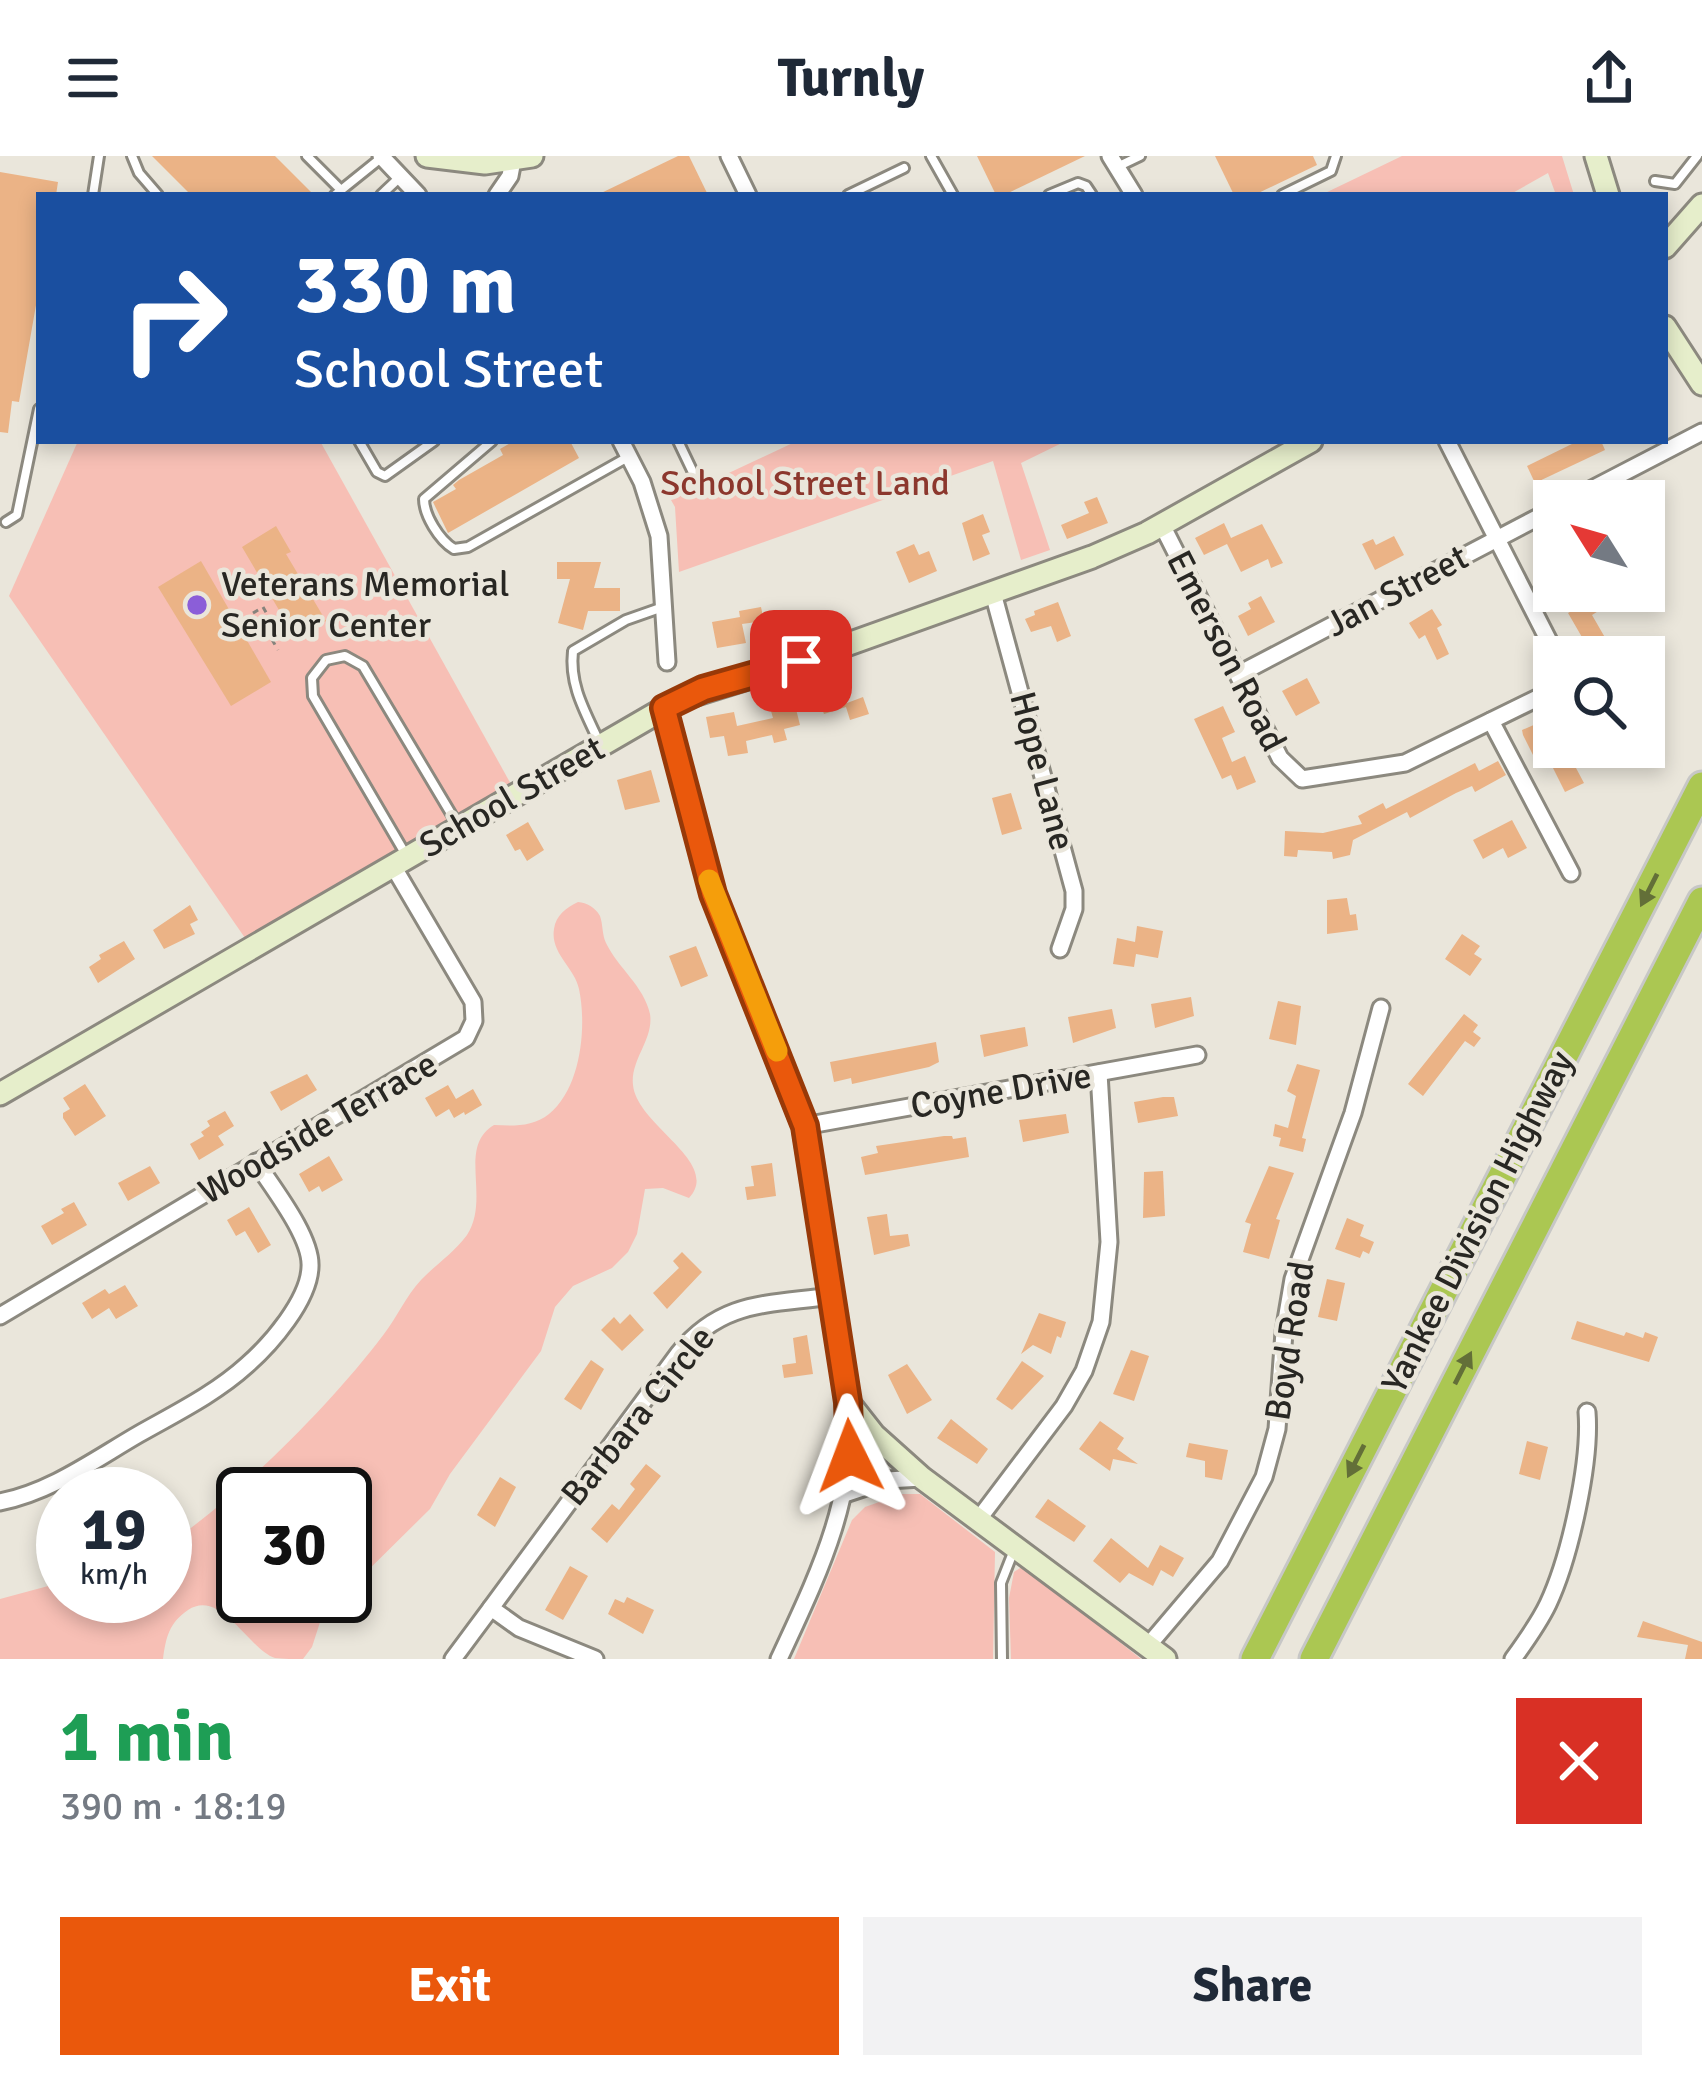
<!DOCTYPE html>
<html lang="en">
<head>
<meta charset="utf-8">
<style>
  :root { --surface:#fff; --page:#f2f2f3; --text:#1f2937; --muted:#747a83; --accent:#ea580c }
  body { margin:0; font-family:Signika,sans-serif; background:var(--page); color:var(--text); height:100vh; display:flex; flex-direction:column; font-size:45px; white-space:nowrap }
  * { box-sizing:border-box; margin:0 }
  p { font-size:39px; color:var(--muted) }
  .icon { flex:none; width:66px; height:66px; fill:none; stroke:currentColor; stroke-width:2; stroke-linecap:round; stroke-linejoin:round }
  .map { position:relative; height:1503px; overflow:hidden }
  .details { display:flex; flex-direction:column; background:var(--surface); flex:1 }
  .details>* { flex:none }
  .hud { position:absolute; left:36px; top:36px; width:1632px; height:252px; border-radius:0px; box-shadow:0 6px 18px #0003; background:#1a4fa0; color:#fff; overflow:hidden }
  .needle { width:78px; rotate:307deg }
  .tools { position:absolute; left:1533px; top:324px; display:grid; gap:24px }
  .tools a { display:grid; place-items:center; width:132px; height:132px; border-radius:0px; background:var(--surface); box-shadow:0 6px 18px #0003; font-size:60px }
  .speed { position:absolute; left:36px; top:1311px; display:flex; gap:24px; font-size:60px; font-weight:700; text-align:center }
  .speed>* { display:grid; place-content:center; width:156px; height:156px; border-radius:50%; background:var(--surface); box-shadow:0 6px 18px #0003; line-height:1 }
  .speed small { font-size:30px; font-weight:400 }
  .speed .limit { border:6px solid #111; border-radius:18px; background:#fff; color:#111 }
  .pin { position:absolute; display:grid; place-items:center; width:102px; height:102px; color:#fff; margin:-51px; border-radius:24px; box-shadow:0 6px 18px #0006 }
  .me { position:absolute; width:132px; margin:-66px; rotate:357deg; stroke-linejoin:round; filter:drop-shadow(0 0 9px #0008) }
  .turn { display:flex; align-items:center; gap:42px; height:252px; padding:0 60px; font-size:54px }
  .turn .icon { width:156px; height:156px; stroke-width:2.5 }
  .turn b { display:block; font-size:84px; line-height:102px }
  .round { display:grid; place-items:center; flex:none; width:126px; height:126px; border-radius:0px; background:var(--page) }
  .headline { display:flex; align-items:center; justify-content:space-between; height:204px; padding:0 60px }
  h1 { font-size:72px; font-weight:800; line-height:90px; color:#1e9e55 }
  .primary-button { display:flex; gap:24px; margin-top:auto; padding:24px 60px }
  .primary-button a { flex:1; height:138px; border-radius:0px; background:var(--accent); color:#fff; font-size:48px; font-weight:800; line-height:138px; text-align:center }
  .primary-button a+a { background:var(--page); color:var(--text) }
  header { display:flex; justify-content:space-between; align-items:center; height:156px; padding:0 60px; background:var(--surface); font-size:54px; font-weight:800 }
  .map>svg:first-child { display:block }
  .green { fill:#f7bfb5 }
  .building { fill:#ebb386 }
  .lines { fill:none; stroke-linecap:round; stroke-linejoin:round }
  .lane-casing { stroke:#8c897f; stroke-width:14 }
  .street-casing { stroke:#8c897f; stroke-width:21 }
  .secondary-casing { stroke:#8c897f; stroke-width:27 }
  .highway-casing { stroke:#c7c7c6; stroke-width:33 }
  .path { stroke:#86837c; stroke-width:3; stroke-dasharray:6 6; stroke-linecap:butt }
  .lane { stroke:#fff; stroke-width:8 }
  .street { stroke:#fff; stroke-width:15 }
  .secondary { stroke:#e6eecb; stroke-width:21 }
  .highway { stroke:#abc752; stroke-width:27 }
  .oneway { fill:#636f38 }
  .route-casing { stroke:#983908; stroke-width:30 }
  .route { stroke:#ea580c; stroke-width:21 }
  .slow { stroke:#f59e0b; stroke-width:21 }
  .poi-dot { fill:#8b5ed8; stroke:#eae6db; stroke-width:4.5 }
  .labels { text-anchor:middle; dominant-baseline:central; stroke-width:9; stroke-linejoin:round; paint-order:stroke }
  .park-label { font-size:36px; fill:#8c372d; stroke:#eae6db }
  .poi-label { font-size:36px; fill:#282723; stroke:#eae6db; text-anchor:start }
  .street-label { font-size:36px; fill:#282723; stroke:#eae6db }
</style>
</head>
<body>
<header><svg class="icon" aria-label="menu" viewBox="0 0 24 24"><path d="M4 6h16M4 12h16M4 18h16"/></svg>Turnly<svg class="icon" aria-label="share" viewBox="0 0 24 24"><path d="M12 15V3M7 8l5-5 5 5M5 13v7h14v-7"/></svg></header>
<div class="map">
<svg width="1702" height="1503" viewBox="0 0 1702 1503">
  <rect width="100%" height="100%" fill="#eae6db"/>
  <g class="green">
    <path d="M1402 0H1562L1574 39H1556L1548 17 1509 39H1321Z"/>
    <path d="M78 285H320L512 630 245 782 9 440Z"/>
    <path d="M797 285H1066L1021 307 1050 394 1021 404 993 305 679 416 675 351 671 344Z"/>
    <path d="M578 746C587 747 595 751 600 760 603 768 602 779 606 787 618 812 644 830 650 858 654 883 630 904 633 929 637 970 722 1006 689 1042L663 1032 645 1033 637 1078 628 1096 612 1112 573 1130 555 1151 541 1195 450 1318 430 1353 345 1437V1338H243V1440H342L322 1460 312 1491 303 1503C295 1503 283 1503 275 1502 248 1493 221 1432 188 1454 169 1467 166 1481 163 1503H0V1443L63 1426V1440H165V1391C241 1338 328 1252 384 1178 397 1161 406 1140 421 1124 435 1109 454 1097 467 1079 491 1042 457 991 494 969 513 970 533 971 549 958 581 932 587 871 579 833 575 812 550 797 554 773 556 759 566 752 578 746Z"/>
    <path d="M902 1338H920L995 1396 993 1503H794L852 1364 865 1351Z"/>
    <path d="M1020 1412 1027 1413 1141 1503H1011L1009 1442 1014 1416Z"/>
  </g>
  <g class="building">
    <path d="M152 0H275L314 39H191Z"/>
    <path d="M678 0H689L708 39H597Z"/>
    <path d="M977 0H1085L1004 39H996Z"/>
    <path d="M1215 0H1313L1317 9 1254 39H1234Z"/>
    <path d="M0 16 58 26 56 39H39V132L19 246 12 245 8 277 0 276Z"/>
    <path d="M514 285H570L579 302 448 377 433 346 456 333 453 329 459 324 503 299 500 293Z"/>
    <path d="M1578 285H1601L1605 294 1535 327 1527 310Z"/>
    <path d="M1097 341 1108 367 1067 383 1061 369 1089 357 1084 346Z"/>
    <path d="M983 358 990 376 982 379 990 398 973 405 962 367Z"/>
    <path d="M1224 367 1231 382 1262 368 1283 407 1271 412 1268 403 1241 416 1227 388 1204 399 1195 382Z"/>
    <path d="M276 370 291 396 286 398 326 465 296 483 242 391Z"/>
    <path d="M1394 380 1404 399 1375 414 1362 388 1373 383 1376 389Z"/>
    <path d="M914 388 919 399 929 395 937 415 909 427 896 396Z"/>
    <path d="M201 405 271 526 231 550 158 431Z"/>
    <path d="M557 406H601L594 432H620V455H588L583 474 558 467 570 423H557Z"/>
    <path d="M1261 440 1275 466 1248 480 1238 460 1251 453 1248 447Z"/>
    <path d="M1593 443 1600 454 1592 459 1607 485 1590 495 1568 457Z"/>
    <path d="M1058 446 1071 480 1057 486 1051 470 1031 476 1025 463 1035 459 1034 455Z"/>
    <path d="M761 451 764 465 742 468 746 487 717 492 712 466 740 461 739 455Z"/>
    <path d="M1432 453 1442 469 1437 472 1449 498 1437 504 1425 479 1419 483 1409 467Z"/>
    <path d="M1307 522 1320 547 1296 560 1282 535Z"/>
    <path d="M841 531 847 547 863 541 869 558 850 564 846 551 824 558 817 539Z"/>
    <path d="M795 549 800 569 784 573 787 584 774 587 772 579 746 585 748 597 728 600 724 580 710 582 706 561 734 556 737 570 773 562 771 555Z"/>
    <path d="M1223 550 1235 576 1222 582 1232 606 1245 600 1256 626 1237 634 1231 619 1222 623 1194 563Z"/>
    <path d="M1536 568 1548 591H1575L1563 597 1566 603 1587 591H1615L1576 612 1584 627 1565 636 1549 604 1542 594 1533 599 1523 579 1522 574Z"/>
    <path d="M1498 605 1506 619 1475 636 1472 630 1456 637 1410 662 1407 656 1353 684 1350 699 1333 703 1332 696 1298 694 1297 701 1284 700 1285 675 1323 677 1362 668 1358 660 1383 647 1386 653 1475 607 1479 615Z"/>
    <path d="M651 614 660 646 625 654 617 624Z"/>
    <path d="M1011 637 1022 673 1002 679 992 642Z"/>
    <path d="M1512 664 1527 692 1508 702 1503 692 1483 703 1473 684Z"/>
    <path d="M528 666 544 694 527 705 520 693 515 695 506 679Z"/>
    <path d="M1347 742 1350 759 1356 758 1358 774 1327 778V744Z"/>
    <path d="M190 749 198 764 190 768 195 778 164 793 153 774Z"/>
    <path d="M1137 770 1163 775 1158 802 1136 798 1134 811 1113 808 1117 782 1135 786Z"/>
    <path d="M1462 778 1480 790 1474 798 1482 803 1470 820 1445 803Z"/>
    <path d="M124 785 135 803 98 827 89 811 101 803 99 799Z"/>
    <path d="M696 790 708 820 681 831 669 800Z"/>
    <path d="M1191 841 1194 860 1155 872 1151 848Z"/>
    <path d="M1278 845 1301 850 1296 889 1269 883Z"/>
    <path d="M1112 853 1116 872 1073 887 1068 861Z"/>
    <path d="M1464 858 1478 869 1473 876 1481 882 1474 891 1465 885 1423 940 1408 928Z"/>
    <path d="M1025 871 1028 890 984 901 980 879Z"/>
    <path d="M936 886 939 906 929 911 852 928 851 922 834 926 830 906Z"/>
    <path d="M1297 908 1320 914 1302 982 1306 983 1303 996 1279 990 1281 982 1273 980 1275 968 1288 972 1296 940 1287 935Z"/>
    <path d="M307 918 317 934 281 955 270 936Z"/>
    <path d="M85 928 106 960 75 980 63 962V957L70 953 63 942Z"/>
    <path d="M448 929 456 943 473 933 482 949 465 959 464 956 454 962 449 953 436 961 425 942Z"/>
    <path d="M1163 941H1174L1178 960 1138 967 1134 946Z"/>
    <path d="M225 955 234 970 218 980 224 989 199 1004 190 988 204 980 201 976 210 970 207 965Z"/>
    <path d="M1066 958 1069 977 1023 986 1019 964Z"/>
    <path d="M944 980H952L953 983 966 981 969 1001 865 1019 861 1001 878 997 876 990Z"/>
    <path d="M329 1000 343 1024 322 1036 319 1030 309 1036 299 1018Z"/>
    <path d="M772 1007 776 1040 747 1044 745 1031 754 1030 751 1010Z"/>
    <path d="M150 1010 160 1027 128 1045 118 1027Z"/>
    <path d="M1269 1010 1294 1017 1276 1063 1280 1064 1269 1103 1243 1096 1251 1068 1245 1066Z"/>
    <path d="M1163 1015 1165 1060 1143 1062 1144 1016Z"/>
    <path d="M74 1046 87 1069 52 1089 41 1070 64 1057 61 1053Z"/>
    <path d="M249 1051 271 1089 258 1097 245 1075 236 1080 227 1064Z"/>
    <path d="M887 1058 890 1080 908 1078 910 1090 874 1099 867 1061Z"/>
    <path d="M1347 1062 1364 1069 1360 1080 1374 1086 1369 1098 1363 1095 1360 1102 1335 1093Z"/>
    <path d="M682 1096 702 1116 667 1153 653 1137 679 1112 673 1105Z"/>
    <path d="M1327 1123 1345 1127 1337 1165 1318 1161Z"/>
    <path d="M125 1129 138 1150 116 1163 109 1152 92 1163 82 1147 105 1133 109 1138Z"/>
    <path d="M1039 1157 1066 1166 1061 1182 1057 1180 1051 1198 1033 1189 1021 1198Z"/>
    <path d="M630 1158 644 1174 622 1195 601 1174 614 1161 620 1168Z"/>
    <path d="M1577 1165 1624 1180 1626 1176 1643 1182 1645 1176 1658 1181 1649 1206 1571 1183Z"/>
    <path d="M807 1179 813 1218 784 1222 782 1209 796 1207 793 1182Z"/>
    <path d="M1131 1194 1149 1200 1134 1245 1113 1238Z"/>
    <path d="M591 1204 604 1213 581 1254 564 1243Z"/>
    <path d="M1022 1205 1044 1220 1012 1254 996 1243Z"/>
    <path d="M907 1208 932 1244 907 1258 888 1219Z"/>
    <path d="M951 1263 988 1293 977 1308 937 1282Z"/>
    <path d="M1100 1265 1124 1282 1117 1293 1138 1308 1113 1303 1110 1315 1079 1293Z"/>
    <path d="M1527 1285 1548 1291 1540 1324 1519 1318Z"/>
    <path d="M1189 1287 1228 1294 1222 1324 1205 1321V1305L1186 1301Z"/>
    <path d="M646 1308 661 1320 607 1387 591 1373 612 1348 619 1354 635 1333 630 1328Z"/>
    <path d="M500 1321 516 1331 495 1371 477 1359Z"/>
    <path d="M1048 1343 1086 1370 1074 1386 1035 1361Z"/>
    <path d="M1111 1382 1148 1412 1160 1389 1184 1402 1173 1421 1161 1414 1153 1430 1129 1417 1120 1427 1093 1405Z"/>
    <path d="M570 1410 588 1420 563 1464 545 1454Z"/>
    <path d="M627 1441 654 1454 643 1478 608 1458 615 1443 624 1447Z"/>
    <path d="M1643 1465 1702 1486V1503H1685L1688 1489 1637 1481Z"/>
  </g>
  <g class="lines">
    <defs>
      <g id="lane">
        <path d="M132 0 139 17 158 39"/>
        <path d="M307 0 341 34"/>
        <path d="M931 0 953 39"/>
        <path d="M1117 11 1140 0"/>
        <path d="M1655 25 1675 28 1697 0"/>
        <path d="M93 39 99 0"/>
        <path d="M335 39 381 2"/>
        <path d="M381 39 400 21"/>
        <path d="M848 39 904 12"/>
        <path d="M1049 39 1078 27 1086 30 1092 39"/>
        <path d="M1282 39 1331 15 1336 0"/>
        <path d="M359 285 377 316 385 320 434 285"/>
        <path d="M492 285 424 343C424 359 439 384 454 393L468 391 628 301"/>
        <path d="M678 285 699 329"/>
        <path d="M6 366 17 359 39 253"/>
        <path d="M600 588C586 557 569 530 573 495L626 464 663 451"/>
        <path d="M406 699 313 540 312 522 326 504 345 500 363 510 459 671"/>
        <path d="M1002 1503 1001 1427 1014 1394"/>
      </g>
      <g id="street">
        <path d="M381 0 418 39"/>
        <path d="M729 0 748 39"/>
        <path d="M1110 0 1134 39"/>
        <path d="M497 39 510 20 513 4"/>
        <path d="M621 285 642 326 659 380 667 506"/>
        <path d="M1447 285 1557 501"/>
        <path d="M1569 345 1702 276"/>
        <path d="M1162 369 1280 602 1302 623 1405 607 1554 534"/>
        <path d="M993 437 1074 735V753L1060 793"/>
        <path d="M1626 501 1654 498"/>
        <path d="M1239 518 1554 353"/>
        <path d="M1491 565 1571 717"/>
        <path d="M804 970 1197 899"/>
        <path d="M0 1160 466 882 474 865 473 846 393 710"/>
        <path d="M845 1338 887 1324 922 1322"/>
        <path d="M0 1346C51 1336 94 1304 139 1278 176 1257 215 1238 247 1209 271 1188 309 1144 310 1111 312 1081 272 1031 256 1006"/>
        <path d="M978 1364 1064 1250 1084 1215 1101 1166 1109 1086 1099 917"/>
        <path d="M1147 1491 1220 1405 1264 1321 1277 1273 1284 1176 1293 1123 1353 957 1381 852"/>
        <path d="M453 1503 491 1452"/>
        <path d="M595 1503 519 1472 491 1452 679 1197C722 1144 768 1149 831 1140"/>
        <path d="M779 1503C816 1423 858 1340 848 1249"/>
        <path d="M1513 1503C1526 1485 1539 1467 1548 1448 1570 1401 1591 1306 1587 1256"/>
      </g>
      <g id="secondary">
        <path d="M427 0 485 7 532 0"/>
        <path d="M1596 0 1608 39"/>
        <path d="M1665 91 1702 49"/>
        <path d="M1665 171 1702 228"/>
        <path d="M664 552 713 738 804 970 848 1246 874 1279 922 1322 1165 1503"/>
        <path d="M0 938 681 543 801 505 1092 401 1147 377 1311 285"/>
      </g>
      <g id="highway">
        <path d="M1255 1503 1702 630"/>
        <path d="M1314 1503 1702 745"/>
      </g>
    </defs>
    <use href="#lane" class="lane-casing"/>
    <use href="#street" class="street-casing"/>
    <use href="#secondary" class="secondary-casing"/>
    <use href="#highway" class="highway-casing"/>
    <g class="path">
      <path d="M263 451 272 467 257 476 248 460Z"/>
      <path d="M266 473 278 494"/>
    </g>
    <use href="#lane" class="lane"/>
    <use href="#street" class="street"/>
    <use href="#secondary" class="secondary"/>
    <use href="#highway" class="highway"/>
  </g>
  <defs><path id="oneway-solid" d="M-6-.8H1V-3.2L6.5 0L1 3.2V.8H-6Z" transform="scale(3)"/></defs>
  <g class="oneway">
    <use href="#oneway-solid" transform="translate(1649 734) rotate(117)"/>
    <use href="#oneway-solid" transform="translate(1463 1212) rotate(-63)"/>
    <use href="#oneway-solid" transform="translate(1356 1305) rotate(117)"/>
  </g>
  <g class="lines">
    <defs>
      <path id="route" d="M801 505 703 533 664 552 713 738 805 970 848 1246 850 1300"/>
    </defs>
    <use href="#route" class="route-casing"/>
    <use href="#route" class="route"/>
    <path class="slow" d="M709 724 777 895"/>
  </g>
  <circle class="poi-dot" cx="197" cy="449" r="12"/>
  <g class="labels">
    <g class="park-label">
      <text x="805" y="327">School Street Land</text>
    </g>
    <g class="poi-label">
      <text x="221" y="428">Veterans Memorial<tspan x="221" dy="41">Senior Center</tspan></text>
    </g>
    <g class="street-label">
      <text transform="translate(1397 435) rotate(-28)">Jan Street</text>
      <text transform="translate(1226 495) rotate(63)">Emerson Road</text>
      <text transform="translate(1042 615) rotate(75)">Hope Lane</text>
      <text transform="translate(512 641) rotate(-30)">School Street</text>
      <text transform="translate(1001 935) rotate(-10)">Coyne Drive</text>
      <text transform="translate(318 972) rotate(-30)">Woodside Terrace</text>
      <text transform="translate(1478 1066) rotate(-63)">Yankee Division Highway</text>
      <text transform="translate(1290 1185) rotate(-81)">Boyd Road</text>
      <text transform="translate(638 1260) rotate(-51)">Barbara Circle</text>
    </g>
  </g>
</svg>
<div class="tools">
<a><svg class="needle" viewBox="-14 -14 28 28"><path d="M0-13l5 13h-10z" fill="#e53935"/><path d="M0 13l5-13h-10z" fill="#747a83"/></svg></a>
<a><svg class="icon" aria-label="search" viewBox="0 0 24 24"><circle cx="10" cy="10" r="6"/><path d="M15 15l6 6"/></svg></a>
</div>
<div class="speed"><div>19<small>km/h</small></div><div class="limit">30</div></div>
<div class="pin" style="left:801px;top:505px;background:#d93025"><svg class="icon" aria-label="arrive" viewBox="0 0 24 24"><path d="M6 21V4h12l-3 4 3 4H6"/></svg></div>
<svg class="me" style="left:850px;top:1300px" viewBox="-20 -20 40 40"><path d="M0-17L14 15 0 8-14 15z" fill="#ea580c" stroke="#fff" stroke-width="4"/></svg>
<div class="hud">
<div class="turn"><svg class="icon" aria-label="right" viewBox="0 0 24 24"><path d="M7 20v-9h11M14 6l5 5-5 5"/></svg><div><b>330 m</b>School Street</div></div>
</div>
</div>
<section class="details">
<div class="headline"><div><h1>1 min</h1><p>390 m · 18:19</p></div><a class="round" style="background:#d93025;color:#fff"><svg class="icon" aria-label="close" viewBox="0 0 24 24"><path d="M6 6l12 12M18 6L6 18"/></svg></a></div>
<div class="primary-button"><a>Exit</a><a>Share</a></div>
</section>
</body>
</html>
